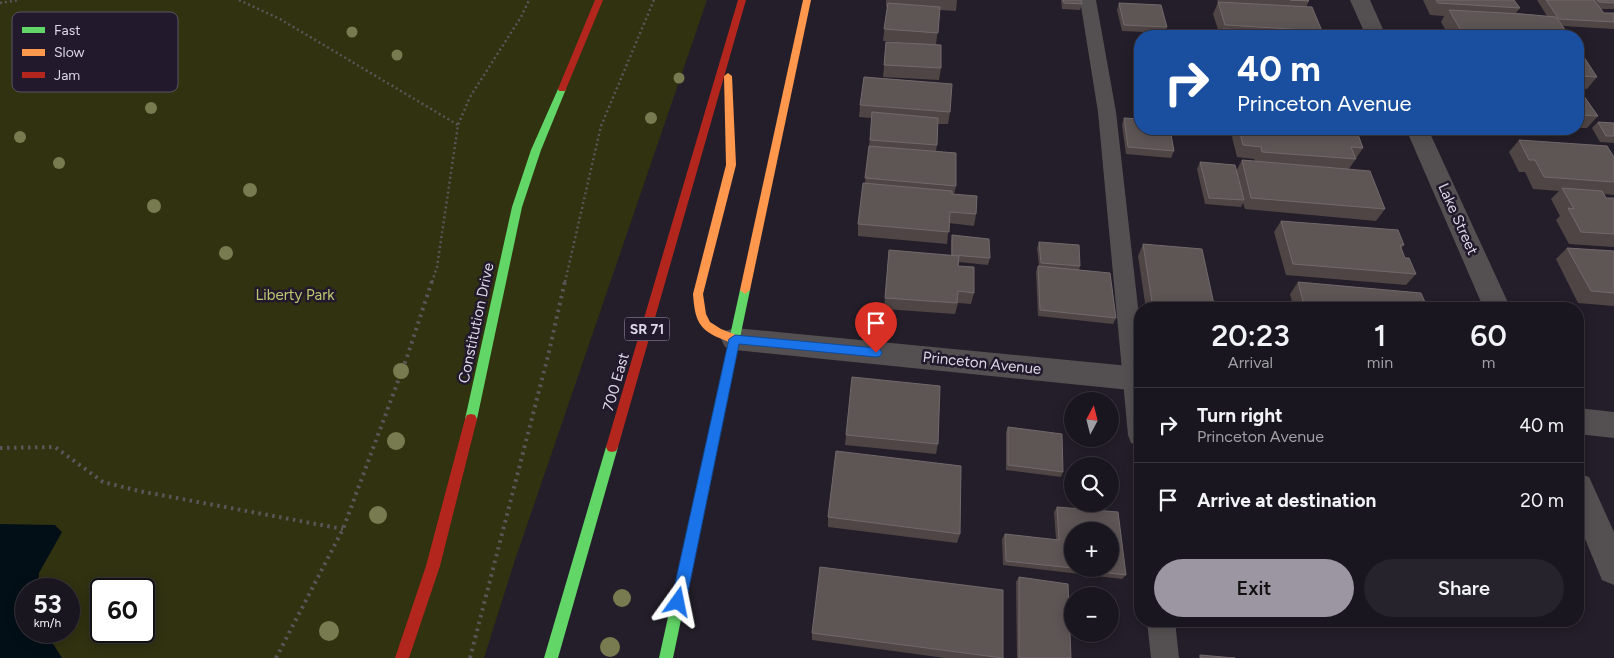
<!DOCTYPE html>
<html lang="en">
<head>
<meta charset="utf-8">
<style>
  :root { --surface:#1a161f; --page:#27232c; --text:#f1f3f6; --muted:#9f9fa4; --line:#38353d; --accent:#9c96a3 }
  body { margin:0; font-family:Figtree,sans-serif; background:var(--page); color:var(--text); height:100vh; display:flex; flex-direction:column; font-size:19px; white-space:nowrap }
  * { box-sizing:border-box; margin:0 }
  p { font-size:16px; color:var(--muted) }
  .icon { flex:none; width:28px; height:28px; fill:none; stroke:currentColor; stroke-width:2; stroke-linecap:round; stroke-linejoin:round }
  .map { position:relative; flex:1; overflow:hidden }
  .details { position:absolute; left:1134px; top:302px; width:450px; height:325px; display:flex; flex-direction:column; background:var(--surface); border-radius:20px; box-shadow:0 2px 12px #0003,0 0 0 1px var(--line) }
  .details>* { flex:none }
  .hud { position:absolute; left:1134px; top:30px; width:450px; height:105px; border-radius:20px; box-shadow:0 2px 12px #0003,0 0 0 1px var(--line); background:#1a4fa0; color:#fff; overflow:hidden }
  .needle { width:32px; rotate:7deg }
  .buttons { position:absolute; left:1064px; top:392px; display:grid; gap:10px }
  .buttons a { display:grid; place-items:center; width:55px; height:55px; border-radius:50%; background:var(--surface); box-shadow:0 2px 12px #0003,0 0 0 1px var(--line); font-size:25px }
  .speed { position:absolute; left:15px; top:578px; display:flex; gap:10px; font-size:25px; font-weight:700; text-align:center }
  .speed>* { display:grid; place-content:center; width:65px; height:65px; border-radius:50%; background:var(--surface); box-shadow:0 2px 12px #0003,0 0 0 1px var(--line); line-height:1 }
  .speed small { font-size:12px; font-weight:400 }
  .speed .limit { border:2px solid #111; border-radius:8px; background:#fff; color:#111 }
  .pin { position:absolute; display:grid; place-items:center; width:42px; height:42px; color:#fff; margin:-51px -21px; border-radius:50% 50% 50% 0; rotate:-45deg; box-shadow:0 0 5px #0007 }
  .pin .icon { rotate:45deg }
  .me { position:absolute; width:55px; margin:-28px; rotate:12deg; stroke-linejoin:round; filter:drop-shadow(0 0 4px #0008) }
  .turn { display:flex; align-items:center; gap:18px; height:105px; padding:0 20px; font-size:22px }
  .turn .icon { width:65px; height:65px; stroke-width:2.5 }
  .turn b { display:block; font-size:35px; line-height:42px }
  .eta { display:flex; justify-content:space-evenly; align-items:center; height:85px; text-align:center }
  .eta b { font-size:30px; font-weight:600; line-height:35px }
  .action { display:flex; gap:10px; margin-top:auto; padding:10px 20px }
  .action a { flex:1; height:58px; border-radius:30px; background:var(--accent); color:#111; font-size:20px; font-weight:600; line-height:58px; text-align:center }
  .action a+a { background:var(--page); color:var(--text) }
  ul { padding:0; list-style:none }
  li { display:flex; align-items:center; gap:15px; height:75px; padding:0 20px; border-top:1px solid var(--line) }
  li div { flex:1 }
  li b { display:block; font-size:19px }
  li em { font-style:normal }
  .map>svg:first-child { display:block }
  .green { fill:#303210; fill-rule:evenodd }
  .water { fill:#030f17 }
  .lines { fill:none; stroke-linecap:round; stroke-linejoin:round }
  .path-far1 { stroke:#5a5558; stroke-width:2.5; stroke-dasharray:2 3; stroke-linecap:butt }
  .path { stroke:#5a5558; stroke-width:4; stroke-dasharray:2.5 4.5; stroke-linecap:butt }
  .lane { fill:#545051; fill-rule:evenodd }
  .street { fill:#545051; fill-rule:evenodd }
  .fast { fill:#63d668; fill-rule:evenodd }
  .slow { fill:#ff974d; fill-rule:evenodd }
  .jam { fill:#b3261e; fill-rule:evenodd }
  .tree { fill:#787a50 }
  .wall { fill:#4f4544 }
  .building { fill:#5e5555; stroke:#72696c }
  .route { fill:#1a73e8; stroke:#114b97 }
  .labels { text-anchor:middle; dominant-baseline:central; stroke-width:5; stroke-linejoin:round; paint-order:stroke }
  .shield { fill:#22192d; stroke:#a59eae; stroke-width:1 }
  .shield-label { font-size:14px; font-weight:bold; fill:#ddd7e5 }
  .street-label { font-size:15px; fill:#ddd7e5; stroke:#22192d }
  .park-label { font-size:15px; fill:#bec66f; stroke:#22192d }
  .key { fill:#22192d; stroke:#5a5264; stroke-width:1 }
  .key-label { font-size:14px; fill:#ddd7e5 }
</style>
</head>
<body>
<div class="map">
<svg width="1614" height="658" viewBox="0 0 1614 658">
  <rect width="100%" height="100%" fill="#231e29"/>
  <path class="green" d="M0 0H707L514 563 484 658H0ZM26 589H69V631H26ZM101 589H144V631H101Z"/>
  <path class="water" d="M0 524 55 525 62 532 39 573 38 589H26V631H45L62 658H0Z"/>
  <g class="lines">
    <g class="path-far1">
      <path d="M239 0 280 19 458 125"/>
      <path d="M0 3 20 0"/>
      <path d="M432 282 437 267 458 125 470 97 521 17 529 0"/>
      <path d="M565 282 601 126 654 0"/>
    </g>
    <g class="path">
      <path d="M0 448 55 447 103 482 139 491 343 529"/>
      <path d="M276 658 343 529 407 357 432 281"/>
      <path d="M470 658 548 356 565 281"/>
    </g>
    <g class="lane">
      <path d="M1080 0H1096L1116 112 1140 325V446L1131 443 1128 435 1098 112Z"/>
      <path d="M1147 621H1175L1179 658H1151Z"/>
    </g>
    <g class="street">
      <path d="M1350 0H1370L1386 36H1366Z"/>
      <path d="M1406 129H1428L1511 309H1484Z"/>
      <path d="M735 328 1140 367V391L735 350 725 347 721 339 725 331Z"/>
      <path d="M1578 408 1614 412V438L1578 434Z"/>
      <path d="M1578 473 1589 477 1614 532V585L1602 580 1578 522Z"/>
    </g>
    <g class="fast">
      <path d="M562 86 566 89 541 150 522 207 477 419 475 423 471 424 467 423 465 419 512 207 531 150 558 89Z"/>
      <path d="M745 286 750 290 673 658H659L740 290Z"/>
      <path d="M612 442 616 443 618 447 558 658H544L606 447 608 443Z"/>
    </g>
    <g class="slow">
      <path d="M803 0H811L750 290 745 294 740 290Z"/>
      <path d="M728 73 732 76 736 165 703 294 706 314 710 322 721 329 739 336 741 339 739 342C733 344 729 342 724 340 698 330 695 320 693 294L726 165 724 76Z"/>
    </g>
    <g class="jam">
      <path d="M595 0H603L566 89 565 91H559L558 89Z"/>
      <path d="M738 0H746L618 447 616 451 612 452 608 451 606 447Z"/>
      <path d="M471 414 475 415 477 419 440 566 409 658H395L426 566 465 419 467 415Z"/>
    </g>
  </g>
  <g class="tree">
    <circle cx="352" cy="32" r="5.5"/>
    <circle cx="397" cy="55" r="5.5"/>
    <circle cx="679" cy="78" r="5.5"/>
    <circle cx="151" cy="108" r="6"/>
    <circle cx="651" cy="118" r="6"/>
    <circle cx="20" cy="137" r="6"/>
    <circle cx="59" cy="163" r="6"/>
    <circle cx="250" cy="190" r="7"/>
    <circle cx="154" cy="206" r="7"/>
    <circle cx="226" cy="253" r="7"/>
    <circle cx="401" cy="371" r="8"/>
    <circle cx="396" cy="441" r="9"/>
    <circle cx="378" cy="515" r="9"/>
    <circle cx="622" cy="598" r="9"/>
    <circle cx="329" cy="631" r="10"/>
    <circle cx="610" cy="647" r="10"/>
  </g>
  <g class="wall">
    <path d="M886 0H957L956 11 940 10 936 45 941 68 939 80 883 77 886 42 913 43 883 41 887 7H886Z"/>
    <path d="M1061 0H1081L1082 4 1080 10 1062 9Z"/>
    <path d="M1217 0H1308L1309 1 1306 7 1322 31 1319 36H1220L1213 14 1218 2Z"/>
    <path d="M1423 0H1514L1520 8 1516 13 1547 16 1537 0H1614V9H1600L1604 13H1614V29L1563 26 1568 34 1567 36H1449L1441 22 1444 16 1430 15Z"/>
    <path d="M1119 3 1167 27 1165 33 1122 31 1117 10Z"/>
    <path d="M1578 54 1597 77 1587 89 1578 88Z"/>
    <path d="M1578 92 1598 116 1587 128H1578Z"/>
    <path d="M860 105 950 112 948 124H938L937 145 936 151 956 186 954 194 976 214 974 226 949 223 947 244 858 236V224L865 183 872 118 859 117Z"/>
    <path d="M1124 118 1174 151 1171 158 1126 154 1122 125Z"/>
    <path d="M1598 122 1614 123V143L1600 142 1592 128Z"/>
    <path d="M1236 129H1348L1363 148 1349 169 1385 209 1376 221 1245 209 1243 203 1241 207 1205 204 1197 169 1200 162 1236 171 1242 160 1255 161 1254 159 1237 157 1232 137Z"/>
    <path d="M1519 140 1614 157V195L1605 194 1606 198H1614V247L1569 244 1556 220 1560 216 1551 199 1559 191 1533 189 1525 172H1519L1509 152Z"/>
    <path d="M1281 221 1404 245 1401 249 1405 258 1416 274 1406 285 1286 275 1274 232Z"/>
    <path d="M952 235 990 258 988 265 959 262 958 266 974 293 971 304 958 303 955 314 884 309 888 262 951 256V242Z"/>
    <path d="M1039 242 1080 266 1079 270 1116 318 1113 324 1038 316 1036 272 1038 266H1039L1037 248Z"/>
    <path d="M1143 244 1215 309H1146L1138 256Z"/>
    <path d="M1567 248 1614 251V306L1578 303 1556 259Z"/>
    <path d="M1298 282 1428 309H1294L1290 294Z"/>
    <path d="M1008 427 1063 472 1061 477 1006 470V432Z"/>
    <path d="M846 435 938 444 936 454 845 445Z"/>
    <path d="M1057 507 1126 575 1122 579 1003 565 1002 539 1005 534 1056 540 1054 512Z"/>
    <path d="M828 517 960 534 957 543 828 527Z"/>
    <path d="M1019 577 1071 658H1017L1016 582Z"/>
    <path d="M812 633 1003 658H945L812 640Z"/>
  </g>
  <g class="building">
    <path d="M1063 0H1081L1082 4 1064 3Z"/>
    <path d="M1290 0H1308L1309 1Z"/>
    <path d="M1436 0H1514L1520 8 1438 3Z"/>
    <path d="M1546 0H1594L1604 13H1614V22L1559 19Z"/>
    <path d="M1597 0H1614V3L1599 2Z"/>
    <path d="M1218 2 1312 7 1322 31 1225 25Z"/>
    <path d="M888 3 940 7 938 33 884 29Z"/>
    <path d="M1119 3 1161 5 1167 27 1124 25Z"/>
    <path d="M1449 10 1522 14 1556 17 1568 34 1554 33 1556 36H1505L1463 34Z"/>
    <path d="M1223 29 1305 33 1307 36H1226Z"/>
    <path d="M886 42 941 45V68L884 65Z"/>
    <path d="M1578 54H1582L1597 77 1578 76Z"/>
    <path d="M864 77 952 84 950 112 860 105Z"/>
    <path d="M1578 92H1581L1598 116 1578 115Z"/>
    <path d="M872 112 938 118 937 145 870 140Z"/>
    <path d="M1124 118 1140 119V129H1170L1174 151 1128 147Z"/>
    <path d="M1598 122 1614 123V136H1606Z"/>
    <path d="M1239 129H1356L1363 148 1351 147 1356 159 1262 152 1261 147 1243 145Z"/>
    <path d="M1519 140 1607 146 1614 157V182L1544 177 1535 160H1529Z"/>
    <path d="M869 146 956 153V186L865 178Z"/>
    <path d="M1242 160 1370 171 1385 209 1251 198Z"/>
    <path d="M1200 162 1235 165 1244 200 1209 198Z"/>
    <path d="M863 183 952 191V194L977 196 976 214 950 212 949 232 858 224Z"/>
    <path d="M1562 188 1602 191 1606 198H1614V234L1581 232 1568 208 1574 209Z"/>
    <path d="M1281 221 1398 230 1404 245H1400L1405 258H1409L1416 274 1293 264Z"/>
    <path d="M952 235 989 239 990 258 952 255Z"/>
    <path d="M1039 242 1079 245 1080 266 1041 263Z"/>
    <path d="M1143 244 1202 249 1215 309H1170L1169 303 1152 302Z"/>
    <path d="M1567 248 1614 251V293L1591 291Z"/>
    <path d="M889 250 959 256 958 266 974 267V293L958 291 957 303 885 298Z"/>
    <path d="M1038 266 1110 273 1116 318 1040 310Z"/>
    <path d="M1298 282 1421 293 1428 309H1305Z"/>
    <path d="M852 377 940 386 938 444 846 435Z"/>
    <path d="M1008 427 1062 434 1063 472 1008 465Z"/>
    <path d="M836 451 961 466 960 534 828 517Z"/>
    <path d="M1057 507 1118 512 1126 575 1075 569H1110V531H1072V568L1006 561 1005 534 1059 540Z"/>
    <path d="M820 567 1003 590V658L812 633Z"/>
    <path d="M1019 577 1068 584 1071 658H1019Z"/>
    <path d="M1200 655 1235 658H1200Z"/>
  </g>
  <path class="route" d="M735 335 876 348 880 349 882 353 880 356 876 357 739 344 686 602 683 607 678 609 674 607 671 602 729 339Z"/>
  <g class="labels">
    <rect class="shield" x="624.5" y="317.5" width="45" height="23" rx="4"/>
    <g class="shield-label">
      <text x="647" y="329">SR 71</text>
    </g>
    <g class="street-label">
      <text transform="translate(1458 219) rotate(66)">Lake Street</text>
      <text transform="translate(476 323) rotate(-78)">Constitution Drive</text>
      <text transform="translate(982 363) rotate(6)">Princeton Avenue</text>
      <text transform="translate(616 382) rotate(-74)">700 East</text>
    </g>
    <g class="park-label">
      <text x="295" y="295">Liberty Park</text>
    </g>
  </g>
  <rect x="12" y="12" width="166" height="80" rx="8" class="key"/>
  <rect x="22" y="27" width="23" height="6" fill="#63d668"/>
  <rect x="22" y="49" width="23" height="7" fill="#ff974d"/>
  <rect x="22" y="72" width="23" height="6" fill="#b3261e"/>
  <g class="key-label">
    <text x="54" y="35">Fast</text>
    <text x="54" y="57">Slow</text>
    <text x="54" y="80">Jam</text>
  </g>
</svg>
<div class="buttons">
<a><svg class="needle" viewBox="-14 -14 28 28"><path d="M0-13l5 13h-10z" fill="#e53935"/><path d="M0 13l5-13h-10z" fill="#9f9fa4"/></svg></a>
<a><svg class="icon" aria-label="search" viewBox="0 0 24 24"><circle cx="10" cy="10" r="6"/><path d="M15 15l6 6"/></svg></a>
<a>+</a>
<a>−</a>
</div>
<div class="speed"><div>53<small>km/h</small></div><div class="limit">60</div></div>
<div class="pin" style="left:876px;top:353px;background:#d93025"><svg class="icon" aria-label="arrive" viewBox="0 0 24 24"><path d="M6 21V4h12l-3 4 3 4H6"/></svg></div>
<svg class="me" style="left:678px;top:602px" viewBox="-20 -20 40 40"><path d="M0-17L14 15 0 8-14 15z" fill="#1a73e8" stroke="#fff" stroke-width="4"/></svg>
<div class="hud">
<div class="turn"><svg class="icon" aria-label="right" viewBox="0 0 24 24"><path d="M7 20v-9h11M14 6l5 5-5 5"/></svg><div><b>40 m</b>Princeton Avenue</div></div>
</div>
<section class="details">
<div class="eta">
<div><b>20:23</b><p>Arrival</p></div>
<div><b>1</b><p>min</p></div>
<div><b>60</b><p>m</p></div>
</div>
<ul>
<li><svg class="icon" aria-label="right" viewBox="0 0 24 24"><path d="M7 20v-9h11M14 6l5 5-5 5"/></svg><div><b>Turn right</b><p>Princeton Avenue</p></div><em>40 m</em></li>
<li><svg class="icon" aria-label="arrive" viewBox="0 0 24 24"><path d="M6 21V4h12l-3 4 3 4H6"/></svg><div><b>Arrive at destination</b></div><em>20 m</em></li>
</ul>
<div class="action"><a>Exit</a><a>Share</a></div>
</section>
</div>
</body>
</html>
